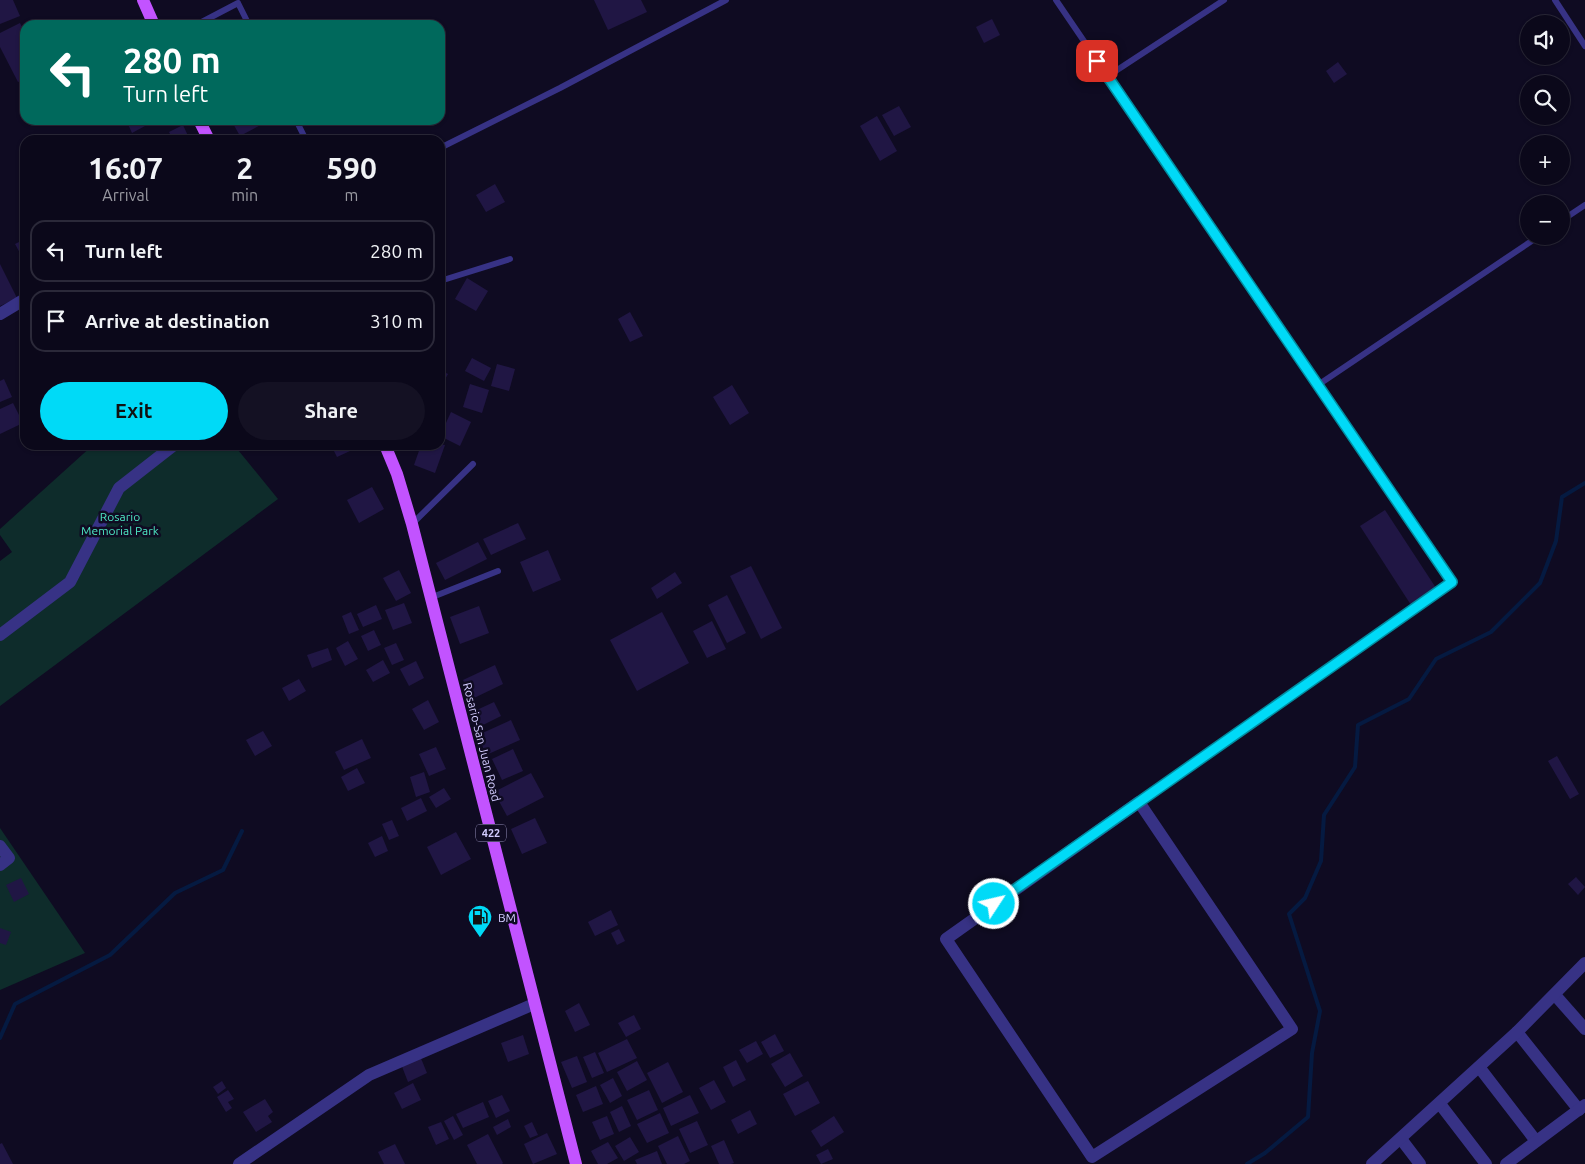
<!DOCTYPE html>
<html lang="en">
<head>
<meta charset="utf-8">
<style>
  :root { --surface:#0b081a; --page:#141123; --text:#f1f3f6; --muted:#9a9aa2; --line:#2b2939; --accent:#00daf7 }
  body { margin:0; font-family:Ubuntu,sans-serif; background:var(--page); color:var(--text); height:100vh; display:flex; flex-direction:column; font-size:19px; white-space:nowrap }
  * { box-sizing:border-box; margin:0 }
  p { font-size:16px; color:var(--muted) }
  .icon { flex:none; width:28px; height:28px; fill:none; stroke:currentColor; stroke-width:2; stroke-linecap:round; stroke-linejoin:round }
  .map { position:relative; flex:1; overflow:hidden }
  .panel { position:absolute; left:20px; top:135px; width:425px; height:315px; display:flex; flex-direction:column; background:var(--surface); border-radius:15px; box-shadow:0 1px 4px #0004,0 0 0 1px var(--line) }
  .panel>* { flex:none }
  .top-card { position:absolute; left:20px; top:20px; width:425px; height:105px; border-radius:15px; box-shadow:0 1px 4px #0004,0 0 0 1px var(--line); background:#00695c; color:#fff; overflow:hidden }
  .controls { position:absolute; left:1520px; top:15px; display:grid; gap:10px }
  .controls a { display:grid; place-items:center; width:50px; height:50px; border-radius:50%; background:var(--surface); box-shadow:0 1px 4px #0004,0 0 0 1px var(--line); font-size:25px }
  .pin { position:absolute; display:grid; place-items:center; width:42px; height:42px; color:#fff; margin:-21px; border-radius:10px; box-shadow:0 2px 8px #0006 }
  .me { position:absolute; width:55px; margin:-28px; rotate:55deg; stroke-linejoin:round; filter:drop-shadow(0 0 4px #0008) }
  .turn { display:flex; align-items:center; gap:18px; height:105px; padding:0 20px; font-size:22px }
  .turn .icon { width:65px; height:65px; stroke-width:2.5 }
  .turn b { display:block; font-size:35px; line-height:42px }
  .eta { display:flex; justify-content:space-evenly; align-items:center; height:85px; text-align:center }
  .eta b { font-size:30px; font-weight:700; line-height:35px }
  .action { display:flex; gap:10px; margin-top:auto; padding:10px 20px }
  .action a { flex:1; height:58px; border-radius:30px; background:var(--accent); color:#111; font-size:20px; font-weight:700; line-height:58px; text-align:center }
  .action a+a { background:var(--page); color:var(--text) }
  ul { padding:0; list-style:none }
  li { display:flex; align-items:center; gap:15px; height:62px; margin:0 10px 8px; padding:0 10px; border:2px solid var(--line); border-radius:15px }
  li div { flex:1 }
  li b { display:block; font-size:19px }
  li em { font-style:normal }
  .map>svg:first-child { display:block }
  .green { fill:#0e2c2b }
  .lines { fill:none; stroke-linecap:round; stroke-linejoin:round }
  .stream { stroke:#051a41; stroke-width:4 }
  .building { fill:#201644 }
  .lane { stroke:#373285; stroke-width:6 }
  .street { stroke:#373285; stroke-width:12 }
  .primary { stroke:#c253ff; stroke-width:12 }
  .route-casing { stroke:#008ea1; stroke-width:12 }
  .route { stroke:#00daf7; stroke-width:9 }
  .labels { text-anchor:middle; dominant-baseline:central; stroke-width:5; stroke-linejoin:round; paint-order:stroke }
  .shield { fill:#0f0b22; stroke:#9892bd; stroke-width:1 }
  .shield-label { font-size:11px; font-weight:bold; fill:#d3ccff }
  .park-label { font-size:12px; fill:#4ee9c5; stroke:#0f0b22 }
  .street-label { font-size:12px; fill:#d3ccff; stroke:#0f0b22 }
  .poi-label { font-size:12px; fill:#d3ccff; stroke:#0f0b22; text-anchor:start }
</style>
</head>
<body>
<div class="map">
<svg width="1585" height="1164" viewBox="0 0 1585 1164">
  <rect width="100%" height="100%" fill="#0f0b22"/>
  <g class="green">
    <path d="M93 445H234L278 499 0 706V561L12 552 0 535V529Z"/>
    <path d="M0 828 85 953 0 990Z"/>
  </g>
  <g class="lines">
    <g class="stream">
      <path d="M0 1038 15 1004 110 955 175 893 223 870 242 831"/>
      <path d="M1247 1164 1265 1153 1308 1117 1312 1053 1320 1011 1289 914 1305 898 1321 861 1324 815 1355 767 1358 725 1409 699 1436 659 1491 632 1540 583 1556 541 1562 497 1585 483"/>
    </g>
  </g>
  <g class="building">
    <path d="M0 0H13L20 16 0 24Z"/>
    <path d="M594 0H641L647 12 608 30Z"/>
    <path d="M992 19 1000 35 984 43 976 27Z"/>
    <path d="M20 23 25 33V79L18 82 0 47V33Z"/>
    <path d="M1338 62 1347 74 1334 83 1326 71Z"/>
    <path d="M899 106 911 127 894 136 882 115Z"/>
    <path d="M877 116 897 151 880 161 860 126Z"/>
    <path d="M126 120H142L145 126 132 133Z"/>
    <path d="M231 120H267L268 121 240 136Z"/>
    <path d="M183 125 189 138 184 140H173L169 132Z"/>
    <path d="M495 184 505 202 486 212 476 195Z"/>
    <path d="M25 239V262L15 244Z"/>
    <path d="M0 264 17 298 0 306Z"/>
    <path d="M467 278 488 291 476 311 455 299Z"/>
    <path d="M630 312 643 336 630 342 618 319Z"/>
    <path d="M472 358 491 368 484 381 465 371Z"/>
    <path d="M497 364 515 369 509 391 491 386Z"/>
    <path d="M440 370 448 374 440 388Z"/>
    <path d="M4 379 12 397 0 402V381Z"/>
    <path d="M470 384 489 390 482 413 463 407Z"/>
    <path d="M732 385 749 413 730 425 713 397Z"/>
    <path d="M13 403 23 423 0 434V409Z"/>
    <path d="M451 412 471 422 460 446 440 436Z"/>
    <path d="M440 444 445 445 435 473 414 465 421 445Z"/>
    <path d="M331 445H363L337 457Z"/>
    <path d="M372 487 384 509 359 523 347 500Z"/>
    <path d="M1385 510 1436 588 1411 605 1360 526Z"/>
    <path d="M518 523 526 539 491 555 483 539Z"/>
    <path d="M478 542 487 559 445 580 436 563Z"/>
    <path d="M548 550 561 580 533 592 520 562Z"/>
    <path d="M751 566 782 628 761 639 730 576Z"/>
    <path d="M399 570 411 593 396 601 383 578Z"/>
    <path d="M675 572 682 583 657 599 651 588Z"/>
    <path d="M727 595 746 633 727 643 708 605Z"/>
    <path d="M404 603 412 623 393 630 385 610Z"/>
    <path d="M376 605 382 619 363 627 357 614Z"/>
    <path d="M479 606 489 633 460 644 450 617Z"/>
    <path d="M351 612 359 630 349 634 342 616Z"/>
    <path d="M662 612 689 663 637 691 610 640Z"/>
    <path d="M712 621 726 649 707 658 693 631Z"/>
    <path d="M374 630 381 645 368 651 361 636Z"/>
    <path d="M348 641 358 659 345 666 336 648Z"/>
    <path d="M396 643 404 660 392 665 384 648Z"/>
    <path d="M328 648 332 660 312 668 307 655Z"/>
    <path d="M383 660 390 673 373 682 366 670Z"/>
    <path d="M416 661 424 678 409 686 400 669Z"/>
    <path d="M495 665 503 684 472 699 463 680Z"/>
    <path d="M299 679 306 691 289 701 282 688Z"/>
    <path d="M428 700 439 722 424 730 412 709Z"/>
    <path d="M494 702 501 716 475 729 468 714Z"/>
    <path d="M511 720 520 740 486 755 478 735Z"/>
    <path d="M263 731 272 746 255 756 246 740Z"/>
    <path d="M362 739 371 758 344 770 335 752Z"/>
    <path d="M436 747 446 769 429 776 419 754Z"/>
    <path d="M513 749 523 771 502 780 492 759Z"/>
    <path d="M1557 756 1579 794 1570 799 1548 761Z"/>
    <path d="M357 768 365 783 348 791 341 777Z"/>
    <path d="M424 772 430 792 416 797 410 777Z"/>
    <path d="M531 773 544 797 507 816 494 792Z"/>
    <path d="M444 788 451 799 436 808 429 797Z"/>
    <path d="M421 798 427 811 407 821 401 808Z"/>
    <path d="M535 818 547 843 522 854 511 829Z"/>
    <path d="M392 820 399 836 389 840 382 824Z"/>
    <path d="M456 832 471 859 441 875 427 847Z"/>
    <path d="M382 836 388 851 375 857 368 843Z"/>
    <path d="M1576 877 1585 887 1578 895 1568 884Z"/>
    <path d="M21 878 29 894 14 902 6 885Z"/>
    <path d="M611 910 618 925 595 936 588 922Z"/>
    <path d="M0 928 11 932 6 945 0 943Z"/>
    <path d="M619 929 625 941 617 945 611 933Z"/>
    <path d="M579 1003 590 1025 575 1032 565 1011Z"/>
    <path d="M634 1015 641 1029 626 1037 618 1023Z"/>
    <path d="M775 1034 784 1051 770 1058 761 1042Z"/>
    <path d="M523 1035 529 1054 508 1062 501 1043Z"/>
    <path d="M627 1039 637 1058 607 1072 598 1053Z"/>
    <path d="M756 1041 763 1054 747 1063 739 1050Z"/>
    <path d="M595 1052 604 1073 592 1078 583 1057Z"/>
    <path d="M790 1053 803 1076 785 1087 771 1064Z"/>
    <path d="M420 1056 427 1073 408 1082 401 1064Z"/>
    <path d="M577 1056 587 1082 572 1088 561 1062Z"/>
    <path d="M736 1060 746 1080 733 1087 723 1067Z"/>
    <path d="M637 1061 647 1080 627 1091 617 1072Z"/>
    <path d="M668 1062 683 1092 662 1103 647 1073Z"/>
    <path d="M613 1078 622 1096 610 1103 600 1085Z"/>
    <path d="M714 1080 726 1102 711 1110 699 1088Z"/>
    <path d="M222 1081 226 1088 218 1094 213 1087Z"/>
    <path d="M808 1081 820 1103 795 1116 783 1094Z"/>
    <path d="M413 1083 421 1100 402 1109 394 1093Z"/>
    <path d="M596 1086 603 1104 583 1112 576 1095Z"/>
    <path d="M228 1090 234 1099 228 1102 232 1108 226 1112 217 1097Z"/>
    <path d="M649 1090 658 1110 637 1120 627 1100Z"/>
    <path d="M502 1095 510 1111 496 1118 488 1101Z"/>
    <path d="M690 1095 699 1113 671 1126 663 1108Z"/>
    <path d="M265 1099 273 1112 268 1116 272 1122 256 1132 243 1112Z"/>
    <path d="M483 1102 489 1117 463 1128 456 1114Z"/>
    <path d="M622 1106 631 1126 619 1132 610 1112Z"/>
    <path d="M750 1110 757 1124 738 1134 731 1120Z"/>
    <path d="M660 1113 669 1133 647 1143 637 1124Z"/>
    <path d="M453 1116 463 1135 454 1140 444 1121Z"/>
    <path d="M607 1116 614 1134 600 1140 592 1122Z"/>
    <path d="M834 1116 844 1132 821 1147 811 1131Z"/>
    <path d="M508 1119 511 1127 497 1135 493 1127Z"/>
    <path d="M697 1121 708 1145 690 1153 679 1129Z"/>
    <path d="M441 1122 449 1139 436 1145 428 1127Z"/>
    <path d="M532 1122 538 1135 530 1138 524 1126Z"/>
    <path d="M547 1133 557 1154 533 1164 524 1144Z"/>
    <path d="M488 1134 503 1163 502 1164H477L467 1145Z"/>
    <path d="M678 1136 690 1161 684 1164H667L658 1146Z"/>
    <path d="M630 1137 639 1152 624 1161 615 1146Z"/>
    <path d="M724 1140 734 1163 731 1164H719L711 1146Z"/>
    <path d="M608 1142 618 1158 607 1164H598L591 1151Z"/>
    <path d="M2 1143 13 1164H0V1144Z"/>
    <path d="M395 1144 405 1164H384L378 1152Z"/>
    <path d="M828 1149 833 1159 821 1164 816 1155Z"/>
    <path d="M657 1151 662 1164H637L635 1160Z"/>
  </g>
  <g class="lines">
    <g class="lane">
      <path d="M1056 0 1452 582 1139 802"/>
      <path d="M1555 0 1585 46"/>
      <path d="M196 25 238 3 249 25"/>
      <path d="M1108 76 1224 0"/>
      <path d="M296 120 306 140"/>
      <path d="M440 148 560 88 726 0"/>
      <path d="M1561 221 1585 205"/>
      <path d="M440 281 510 259"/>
      <path d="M1318 385 1539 236"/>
      <path d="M412 524 473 464"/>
      <path d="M430 598 498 571"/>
    </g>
    <g class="street">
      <path d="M0 314 25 299"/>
      <path d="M0 635 70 582 119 488 174 445"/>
      <path d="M1139 802 1292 1029 1092 1157 946 939Z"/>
      <path d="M0 846 9 858 0 865"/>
      <path d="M1555 995 1585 1029"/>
      <path d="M1517 1032 1579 1110"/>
      <path d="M1479 1067 1536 1141"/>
      <path d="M1440 1104 1486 1164"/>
      <path d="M1401 1139 1420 1164"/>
      <path d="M239 1164 369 1075 534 1004"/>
      <path d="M1372 1164 1517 1032 1585 963"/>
      <path d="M1506 1164 1585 1105"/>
    </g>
    <g class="primary">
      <path d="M143 0 154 25"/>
      <path d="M199 120 209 140"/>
      <path d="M385 445 397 474 412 524 576 1164"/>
    </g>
  </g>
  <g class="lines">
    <defs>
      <path id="route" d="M994 904 1452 582 1097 61"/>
    </defs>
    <use href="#route" class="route-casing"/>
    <use href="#route" class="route"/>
  </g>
  <defs>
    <symbol id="fuel-pin" viewBox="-11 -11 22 30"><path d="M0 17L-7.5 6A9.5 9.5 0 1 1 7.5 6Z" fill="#00daf7" stroke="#0f0b22"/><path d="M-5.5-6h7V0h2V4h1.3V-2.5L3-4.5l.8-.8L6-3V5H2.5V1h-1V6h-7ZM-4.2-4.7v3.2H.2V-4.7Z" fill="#111"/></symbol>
  </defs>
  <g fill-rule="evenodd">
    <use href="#fuel-pin" x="466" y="903" width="28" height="38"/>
  </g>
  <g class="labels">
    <rect class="shield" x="476" y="824.5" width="30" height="17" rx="4"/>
    <g class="shield-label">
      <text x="491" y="833">422</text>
    </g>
    <g class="park-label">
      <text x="120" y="516">Rosario<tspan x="120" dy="14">Memorial Park</tspan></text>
    </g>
    <g class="street-label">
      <text transform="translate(482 742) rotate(76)">Rosario-San Juan Road</text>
    </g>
    <g class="poi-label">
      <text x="498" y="917">BM</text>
    </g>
  </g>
</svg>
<div class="controls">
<a><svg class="icon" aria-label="sound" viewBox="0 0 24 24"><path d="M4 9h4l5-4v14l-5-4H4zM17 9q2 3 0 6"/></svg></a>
<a><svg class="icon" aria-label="search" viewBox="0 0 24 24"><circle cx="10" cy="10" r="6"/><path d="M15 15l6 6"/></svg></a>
<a>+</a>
<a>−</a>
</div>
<div class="pin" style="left:1097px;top:61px;background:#d93025"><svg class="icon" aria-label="arrive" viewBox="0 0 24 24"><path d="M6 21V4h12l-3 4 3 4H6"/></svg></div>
<svg class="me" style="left:994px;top:904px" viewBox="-20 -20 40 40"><circle r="17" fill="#00daf7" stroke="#fff" stroke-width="3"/><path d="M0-11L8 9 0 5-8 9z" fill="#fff"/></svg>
<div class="top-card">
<div class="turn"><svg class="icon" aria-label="left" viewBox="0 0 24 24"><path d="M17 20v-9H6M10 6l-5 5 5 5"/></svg><div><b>280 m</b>Turn left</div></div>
</div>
<section class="panel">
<div class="eta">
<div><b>16:07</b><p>Arrival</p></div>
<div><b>2</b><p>min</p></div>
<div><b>590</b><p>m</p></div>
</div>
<ul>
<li><svg class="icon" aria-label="left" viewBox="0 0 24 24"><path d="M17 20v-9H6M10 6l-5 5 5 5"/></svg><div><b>Turn left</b></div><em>280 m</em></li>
<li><svg class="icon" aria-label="arrive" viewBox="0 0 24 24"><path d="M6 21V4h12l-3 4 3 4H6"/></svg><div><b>Arrive at destination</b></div><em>310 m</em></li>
</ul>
<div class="action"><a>Exit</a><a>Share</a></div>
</section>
</div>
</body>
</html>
